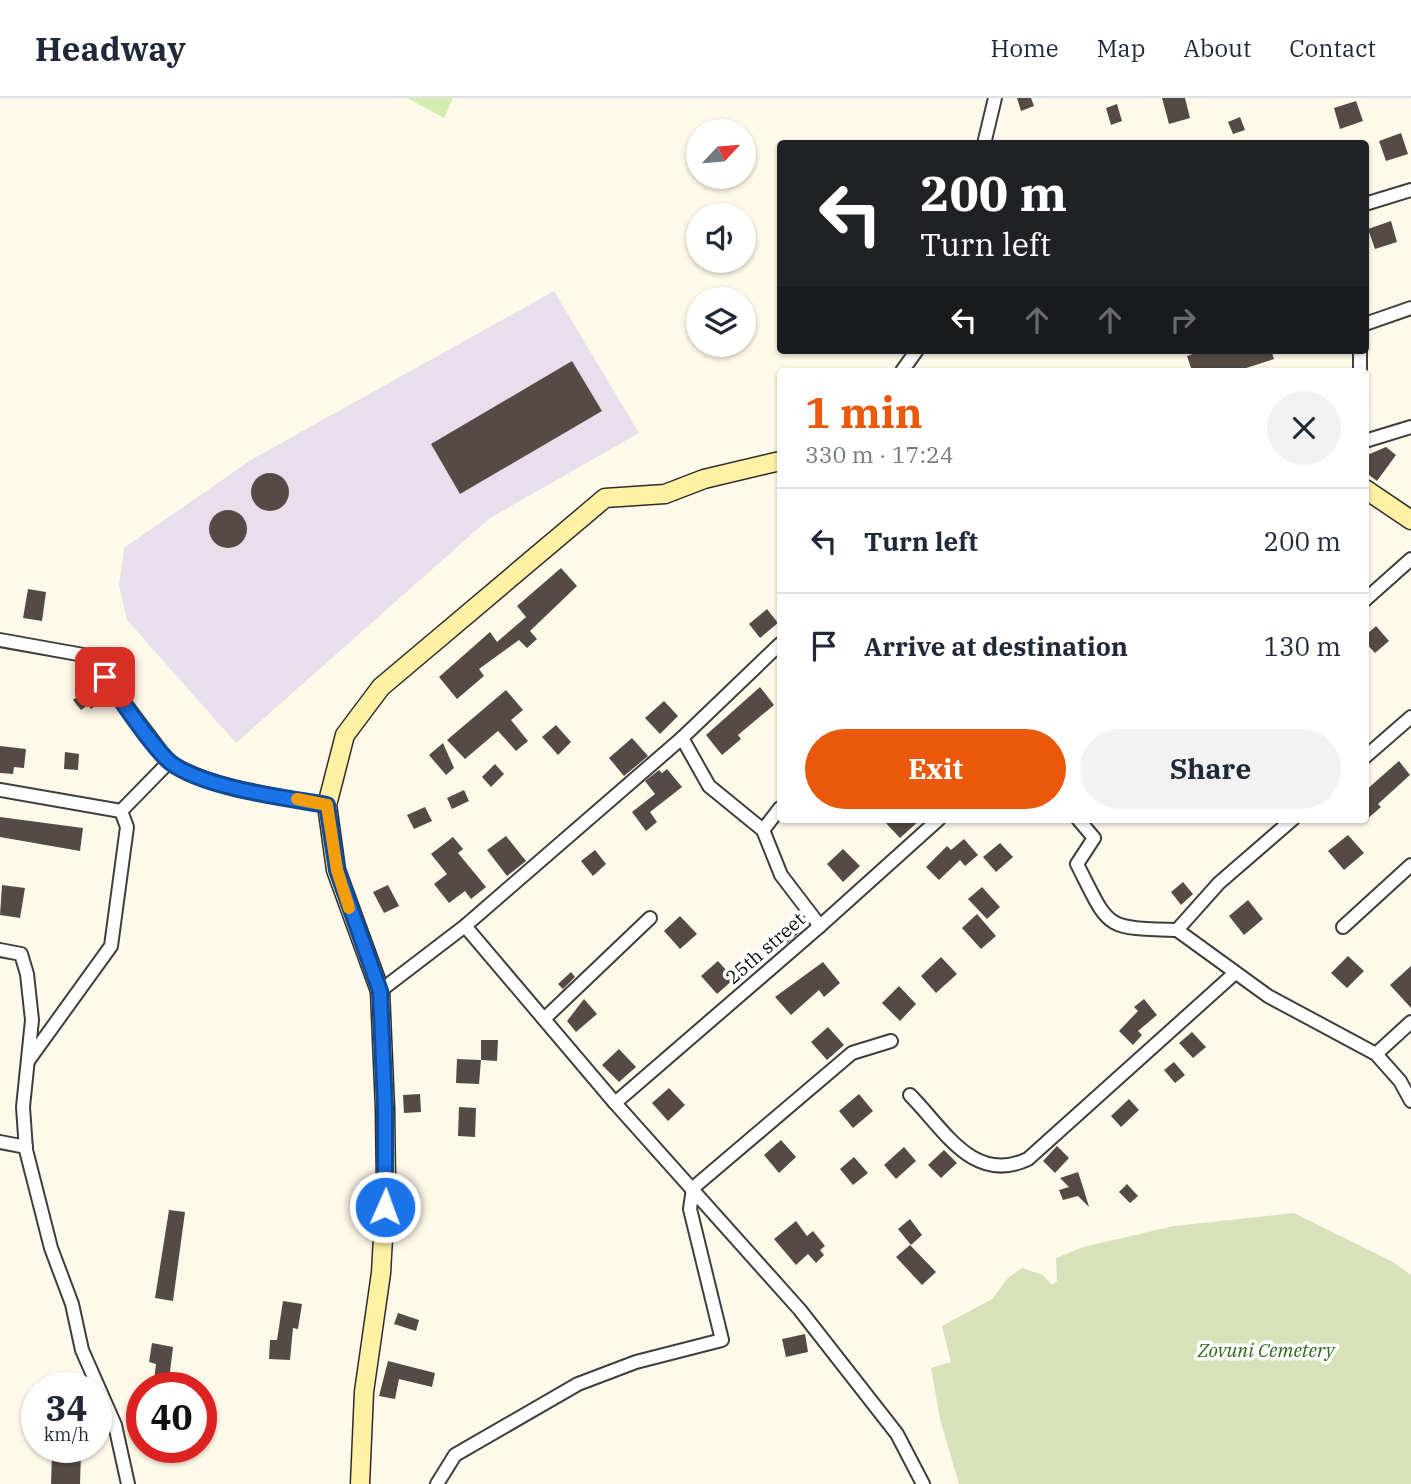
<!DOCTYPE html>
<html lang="en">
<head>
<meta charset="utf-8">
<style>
  :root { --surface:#fff; --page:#f2f2f3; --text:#1f2937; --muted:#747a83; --line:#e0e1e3; --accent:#ea580c }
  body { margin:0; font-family:"IBM Plex Serif",serif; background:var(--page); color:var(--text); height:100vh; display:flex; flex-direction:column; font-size:26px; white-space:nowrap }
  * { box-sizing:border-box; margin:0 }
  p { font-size:23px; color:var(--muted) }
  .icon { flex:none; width:38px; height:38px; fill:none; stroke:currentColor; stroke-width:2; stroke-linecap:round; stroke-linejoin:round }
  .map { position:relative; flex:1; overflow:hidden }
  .panel { position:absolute; left:777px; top:270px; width:592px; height:455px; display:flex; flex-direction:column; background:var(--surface); border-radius:7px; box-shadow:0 2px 5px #0004 }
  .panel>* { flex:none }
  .hud { position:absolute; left:777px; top:42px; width:592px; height:214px; border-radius:7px; box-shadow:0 2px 5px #0004; background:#202124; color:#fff; overflow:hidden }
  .needle { width:46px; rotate:64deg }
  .controls { position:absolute; left:686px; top:21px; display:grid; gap:14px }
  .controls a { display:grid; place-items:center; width:70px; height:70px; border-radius:50%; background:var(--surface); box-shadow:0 2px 5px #0004; font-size:35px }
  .speed { position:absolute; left:21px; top:1274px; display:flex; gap:14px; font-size:35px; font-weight:700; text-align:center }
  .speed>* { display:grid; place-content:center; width:91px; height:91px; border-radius:50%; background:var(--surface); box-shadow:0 2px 5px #0004; line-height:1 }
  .speed small { font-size:18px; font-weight:400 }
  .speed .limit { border:10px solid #d22; background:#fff; color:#111 }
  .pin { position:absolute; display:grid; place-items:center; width:60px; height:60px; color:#fff; margin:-30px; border-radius:14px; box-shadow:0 4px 10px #0006 }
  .me { position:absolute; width:77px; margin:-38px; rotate:2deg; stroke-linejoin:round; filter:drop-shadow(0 0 5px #0008) }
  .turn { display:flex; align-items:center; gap:24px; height:147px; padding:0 28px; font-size:32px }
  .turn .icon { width:91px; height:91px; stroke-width:2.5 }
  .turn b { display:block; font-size:49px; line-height:60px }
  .lanes { display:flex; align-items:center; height:66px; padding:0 28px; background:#0003; justify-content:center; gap:35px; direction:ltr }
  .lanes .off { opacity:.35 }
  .round { display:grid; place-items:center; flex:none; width:74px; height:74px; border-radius:37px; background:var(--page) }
  .summary { display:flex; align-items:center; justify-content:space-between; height:119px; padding:0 28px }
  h1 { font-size:42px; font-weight:800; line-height:52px; color:var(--accent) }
  .primary-button { display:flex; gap:14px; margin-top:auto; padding:14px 28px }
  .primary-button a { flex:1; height:80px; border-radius:42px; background:var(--accent); color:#fff; font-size:28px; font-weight:800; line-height:80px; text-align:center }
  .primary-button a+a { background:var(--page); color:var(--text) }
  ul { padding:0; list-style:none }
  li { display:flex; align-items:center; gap:21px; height:105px; padding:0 28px; border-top:2px solid var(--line) }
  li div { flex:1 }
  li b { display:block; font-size:26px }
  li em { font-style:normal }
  header { display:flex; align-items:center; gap:42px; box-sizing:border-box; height:98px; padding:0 35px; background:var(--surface); border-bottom:2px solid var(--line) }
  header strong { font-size:33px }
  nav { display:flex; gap:38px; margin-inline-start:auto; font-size:24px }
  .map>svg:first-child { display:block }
  .industrial { fill:#e9deeb }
  .green { fill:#d3ecb0 }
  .cemetery { fill:#d7e2ba }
  .building { fill:#544b47 }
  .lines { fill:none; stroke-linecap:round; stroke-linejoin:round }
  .street-casing { stroke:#3e3e3e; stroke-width:16 }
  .secondary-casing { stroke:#2d2d2d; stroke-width:21 }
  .street { stroke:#fff; stroke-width:12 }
  .secondary { stroke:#fff0a4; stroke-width:18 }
  .route-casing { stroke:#114b97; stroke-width:18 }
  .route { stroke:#1a73e8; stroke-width:12 }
  .slow { stroke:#f59e0b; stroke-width:12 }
  .labels { text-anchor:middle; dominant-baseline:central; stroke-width:7; stroke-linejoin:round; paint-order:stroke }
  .street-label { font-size:19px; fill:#0b0b0b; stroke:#fff }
  .park-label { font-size:19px; font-style:italic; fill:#2d6718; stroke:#fff }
</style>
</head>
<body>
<header>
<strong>Headway</strong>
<nav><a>Home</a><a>Map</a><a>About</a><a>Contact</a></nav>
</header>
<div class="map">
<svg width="1411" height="1386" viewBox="0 0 1411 1386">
  <rect width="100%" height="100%" fill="#fff9e9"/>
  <path class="industrial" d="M554 193 639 335 490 420 236 645 127 522 119 487 124 450 251 362Z"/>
  <path class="green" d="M407 0H453L444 20Z"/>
  <path class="cemetery" d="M1294 1115 1391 1163 1411 1177V1386H959L940 1321 931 1270 951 1264 942 1228 992 1201 1008 1180 1022 1170 1043 1177 1052 1187 1057 1183 1056 1160 1083 1149 1174 1128Z"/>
  <g class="building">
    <path d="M1017 0H1031L1034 8 1021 13Z"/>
    <path d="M1162 0H1185L1190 20 1169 26Z"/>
    <path d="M1356 3 1363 23 1340 31 1334 10Z"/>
    <path d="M1117 6 1122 23 1111 27 1106 10Z"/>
    <path d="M1240 19 1245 32 1233 36 1228 24Z"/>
    <path d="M1401 35 1408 56 1386 63 1379 43Z"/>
    <path d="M1391 123 1397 144 1375 151 1368 131Z"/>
    <path d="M1205 252H1271L1274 261 1237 273H1192L1187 258Z"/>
    <path d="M572 263 602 313 460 396 431 346Z"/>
    <path d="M1386 349 1396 357 1377 383 1365 374V358Z"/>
    <circle cx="270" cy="394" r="19"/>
    <circle cx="228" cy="431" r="19"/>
    <path d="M561 470 577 488 530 533 537 541 527 550 519 542 479 571 484 578 457 601 439 579 490 534 497 544 526 519 517 508Z"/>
    <path d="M28 491 46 494 42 523 23 520Z"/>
    <path d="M767 511 778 525 760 540 749 526Z"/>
    <path d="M1376 528 1389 543 1375 555 1365 544V538Z"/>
    <path d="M95 585 107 599 91 611 88 607 81 612 73 602Z"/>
    <path d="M760 589 774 607 738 637 741 641 722 657 706 637Z"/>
    <path d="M506 592 523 612 511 622 528 643 516 653 498 633 465 661 447 642Z"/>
    <path d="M664 603 678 618 660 636 645 620Z"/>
    <path d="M556 627 571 644 558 657 542 639Z"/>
    <path d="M632 640 648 658 624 678 609 660Z"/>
    <path d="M443 645 454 670 446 677 429 657Z"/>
    <path d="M0 648 26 651 24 670 14 669 13 676 0 675Z"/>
    <path d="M65 654 79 656 78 672 64 671Z"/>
    <path d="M1399 663 1410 677 1378 706 1381 709 1365 723V693Z"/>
    <path d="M495 666 504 676 491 689 482 679Z"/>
    <path d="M667 671 682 689 650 714 657 724 646 733 632 714 655 696 645 683 659 672 662 675Z"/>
    <path d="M464 692 469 703 452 711 447 700Z"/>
    <path d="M425 709 432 723 414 731 407 717Z"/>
    <path d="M0 719 83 730 80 753 0 739Z"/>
    <path d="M882 721H921L900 740Z"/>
    <path d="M1348 737 1364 755 1344 772 1328 753Z"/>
    <path d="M506 738 526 763 507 778 487 752Z"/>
    <path d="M453 739 463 751 458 755 486 789 471 801 465 793 449 805 434 786 447 776 431 756Z"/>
    <path d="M964 741 978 757 965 768 960 762 939 782 926 769 947 748 951 752Z"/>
    <path d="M1000 745 1013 759 996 774 983 759Z"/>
    <path d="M843 751 860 768 843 784 827 766Z"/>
    <path d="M595 752 606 766 593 778 581 763Z"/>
    <path d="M1183 784 1193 796 1181 807 1171 794Z"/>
    <path d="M2 787 25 790 20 820 0 817Z"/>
    <path d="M388 787 399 808 384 815 373 794Z"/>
    <path d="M982 789 1000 809 987 821 968 801Z"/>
    <path d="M1248 802 1263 821 1244 837 1229 818Z"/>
    <path d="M977 816 996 838 981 851 962 830Z"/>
    <path d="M680 818 697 836 680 851 664 833Z"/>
    <path d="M795 826 801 833 786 846 780 838Z"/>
    <path d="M1348 858 1364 873 1347 890 1331 875Z"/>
    <path d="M941 859 957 876 936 895 921 878Z"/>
    <path d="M718 863 734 881 717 896 701 878Z"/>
    <path d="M823 864 840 885 824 899 819 892 791 917 775 899Z"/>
    <path d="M1411 868V910L1390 887Z"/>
    <path d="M571 874 575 879 563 891 558 886Z"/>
    <path d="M899 888 916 906 900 923 882 905Z"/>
    <path d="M584 901 597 916 576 934 567 923Z"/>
    <path d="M1144 901 1157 917 1138 933 1142 937 1133 947 1119 933 1138 913 1134 909Z"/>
    <path d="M828 929 844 947 827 962 811 944Z"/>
    <path d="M1192 934 1206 949 1193 960 1179 945Z"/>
    <path d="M481 942H498L497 963 481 962Z"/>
    <path d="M619 951 636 969 619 984 602 967Z"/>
    <path d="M457 961 481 962 479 986 456 985Z"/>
    <path d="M1174 964 1185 977 1175 985 1164 972Z"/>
    <path d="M669 990 685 1007 668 1023 652 1005Z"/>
    <path d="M420 996 421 1014 404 1015 403 997Z"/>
    <path d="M859 996 873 1013 853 1030 839 1013Z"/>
    <path d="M1129 1001 1139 1012 1121 1029 1111 1018Z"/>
    <path d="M459 1009 476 1010 475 1039 458 1038Z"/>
    <path d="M781 1042 796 1059 779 1075 764 1057Z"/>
    <path d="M1057 1048 1069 1060 1055 1075 1043 1063Z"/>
    <path d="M904 1049 916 1063 896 1081 884 1067Z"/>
    <path d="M944 1052 957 1065 941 1080 928 1067Z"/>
    <path d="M854 1059 868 1075 853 1087 840 1071Z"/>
    <path d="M1078 1074 1083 1089 1089 1109 1078 1098 1063 1102 1059 1092 1069 1089 1060 1080Z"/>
    <path d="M1127 1086 1138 1098 1130 1105 1119 1094Z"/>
    <path d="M169 1112 185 1114 173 1203 155 1200Z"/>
    <path d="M910 1121 922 1137 911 1147 898 1131Z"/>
    <path d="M796 1123 807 1138 813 1133 825 1148 820 1152 824 1157 816 1165 808 1156 796 1167 774 1141Z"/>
    <path d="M910 1147 936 1174 922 1187 896 1159Z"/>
    <path d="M283 1203 302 1206 298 1231 293 1230 290 1262 269 1261 270 1242H277Z"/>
    <path d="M398 1215 419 1222 416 1233 394 1226Z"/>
    <path d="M805 1236 808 1254 786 1259 782 1241Z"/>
    <path d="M152 1245 173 1249 168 1290H153L156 1266 149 1264Z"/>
    <path d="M388 1263 435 1275 432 1289 399 1281 395 1301 379 1298Z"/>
    <path d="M52 1355 81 1356 80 1386H51Z"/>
  </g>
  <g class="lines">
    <defs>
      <g id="street">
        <path d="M984 46 995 0"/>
        <path d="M1365 106 1411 92"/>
        <path d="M1365 226 1411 210"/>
        <path d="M902 273 917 252"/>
        <path d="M1360 273V252"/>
        <path d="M1365 343 1411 329"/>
        <path d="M1365 502 1411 461"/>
        <path d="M0 542 89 558 169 664C215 691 275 698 327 707"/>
        <path d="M682 640 709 688 763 732 781 777 820 828"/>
        <path d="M1365 659 1411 619"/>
        <path d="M0 692 121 713 169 664"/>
        <path d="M1078 721 1094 740 1077 766C1110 831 1103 830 1177 832L1219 785 1293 721"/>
        <path d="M763 732 780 710"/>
        <path d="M465 828 615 1005 800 1212 897 1336 923 1386"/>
        <path d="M1343 829 1411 767"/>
        <path d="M1177 832 1268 898 1376 956 1400 983 1411 1003"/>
        <path d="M0 852 21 856 27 876 32 922 23 1009 26 1052 51 1150 72 1206 82 1252 115 1327 128 1386"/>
        <path d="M380 893 465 828 682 640 780 546"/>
        <path d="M544 921 650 820"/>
        <path d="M1376 956 1411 924"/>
        <path d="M28 963 111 848 127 729 121 713"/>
        <path d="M910 997C944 1031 973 1087 1028 1061L1235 875"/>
        <path d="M615 1005 820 828 939 721"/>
        <path d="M0 1044 26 1049"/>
        <path d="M437 1386 455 1357 578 1286 636 1264 722 1242 690 1111 693 1090 852 955 891 943"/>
      </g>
      <g id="secondary">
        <path d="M1365 391 1411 422"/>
        <path d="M360 1386 364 1294 381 1175 386 1087 385 1010 380 893 336 772 327 707 345 637 381 589 605 400 665 396 704 381 780 363"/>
      </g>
    </defs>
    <use href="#street" class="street-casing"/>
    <use href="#secondary" class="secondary-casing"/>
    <use href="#street" class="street"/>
    <use href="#secondary" class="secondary"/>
  </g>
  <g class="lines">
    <defs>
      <path id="route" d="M105 579C120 600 153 651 171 665 204 690 286 700 327 707L337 772 380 893 385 1010V1109"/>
    </defs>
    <use href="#route" class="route-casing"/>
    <use href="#route" class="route"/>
    <path class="slow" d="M297 701 327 707 337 772 349 810"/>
  </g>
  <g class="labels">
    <g class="street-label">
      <text transform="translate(765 850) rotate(-41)">25th street</text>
    </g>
    <g class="park-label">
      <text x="1266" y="1252">Zovuni Cemetery</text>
    </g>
  </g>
</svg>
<div class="controls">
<a><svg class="needle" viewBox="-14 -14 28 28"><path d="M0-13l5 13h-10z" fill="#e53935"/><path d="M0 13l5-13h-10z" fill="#747a83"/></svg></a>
<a><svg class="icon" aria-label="sound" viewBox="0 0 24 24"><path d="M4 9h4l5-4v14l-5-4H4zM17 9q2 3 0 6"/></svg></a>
<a><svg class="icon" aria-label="layers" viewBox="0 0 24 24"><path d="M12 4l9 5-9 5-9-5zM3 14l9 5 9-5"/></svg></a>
</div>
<div class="speed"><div>34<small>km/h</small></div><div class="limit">40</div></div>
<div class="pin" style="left:105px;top:579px;background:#d93025"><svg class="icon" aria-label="arrive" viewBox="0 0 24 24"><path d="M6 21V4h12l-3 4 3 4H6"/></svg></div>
<svg class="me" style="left:385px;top:1109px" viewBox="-20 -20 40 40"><circle r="17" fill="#1a73e8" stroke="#fff" stroke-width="3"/><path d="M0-11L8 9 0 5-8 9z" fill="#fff"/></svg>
<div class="hud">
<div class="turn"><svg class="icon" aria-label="left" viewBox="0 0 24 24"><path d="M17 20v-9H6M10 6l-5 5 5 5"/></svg><div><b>200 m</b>Turn left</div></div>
<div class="lanes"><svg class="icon" aria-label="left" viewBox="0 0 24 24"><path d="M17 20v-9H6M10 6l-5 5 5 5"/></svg><svg class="icon off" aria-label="ahead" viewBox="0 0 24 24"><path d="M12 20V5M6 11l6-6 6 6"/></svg><svg class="icon off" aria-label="ahead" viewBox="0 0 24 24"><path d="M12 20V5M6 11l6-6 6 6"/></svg><svg class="icon off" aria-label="right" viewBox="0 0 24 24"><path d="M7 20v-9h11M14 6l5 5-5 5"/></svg></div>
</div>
<section class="panel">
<div class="summary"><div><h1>1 min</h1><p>330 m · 17:24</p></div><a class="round"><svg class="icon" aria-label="close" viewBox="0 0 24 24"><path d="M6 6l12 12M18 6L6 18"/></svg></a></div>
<ul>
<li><svg class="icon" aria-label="left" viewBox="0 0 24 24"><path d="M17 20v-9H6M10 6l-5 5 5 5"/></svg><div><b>Turn left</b></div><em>200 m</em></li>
<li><svg class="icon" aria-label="arrive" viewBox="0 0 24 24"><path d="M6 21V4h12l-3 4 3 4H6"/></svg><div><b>Arrive at destination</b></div><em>130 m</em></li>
</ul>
<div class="primary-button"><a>Exit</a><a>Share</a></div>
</section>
</div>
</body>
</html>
